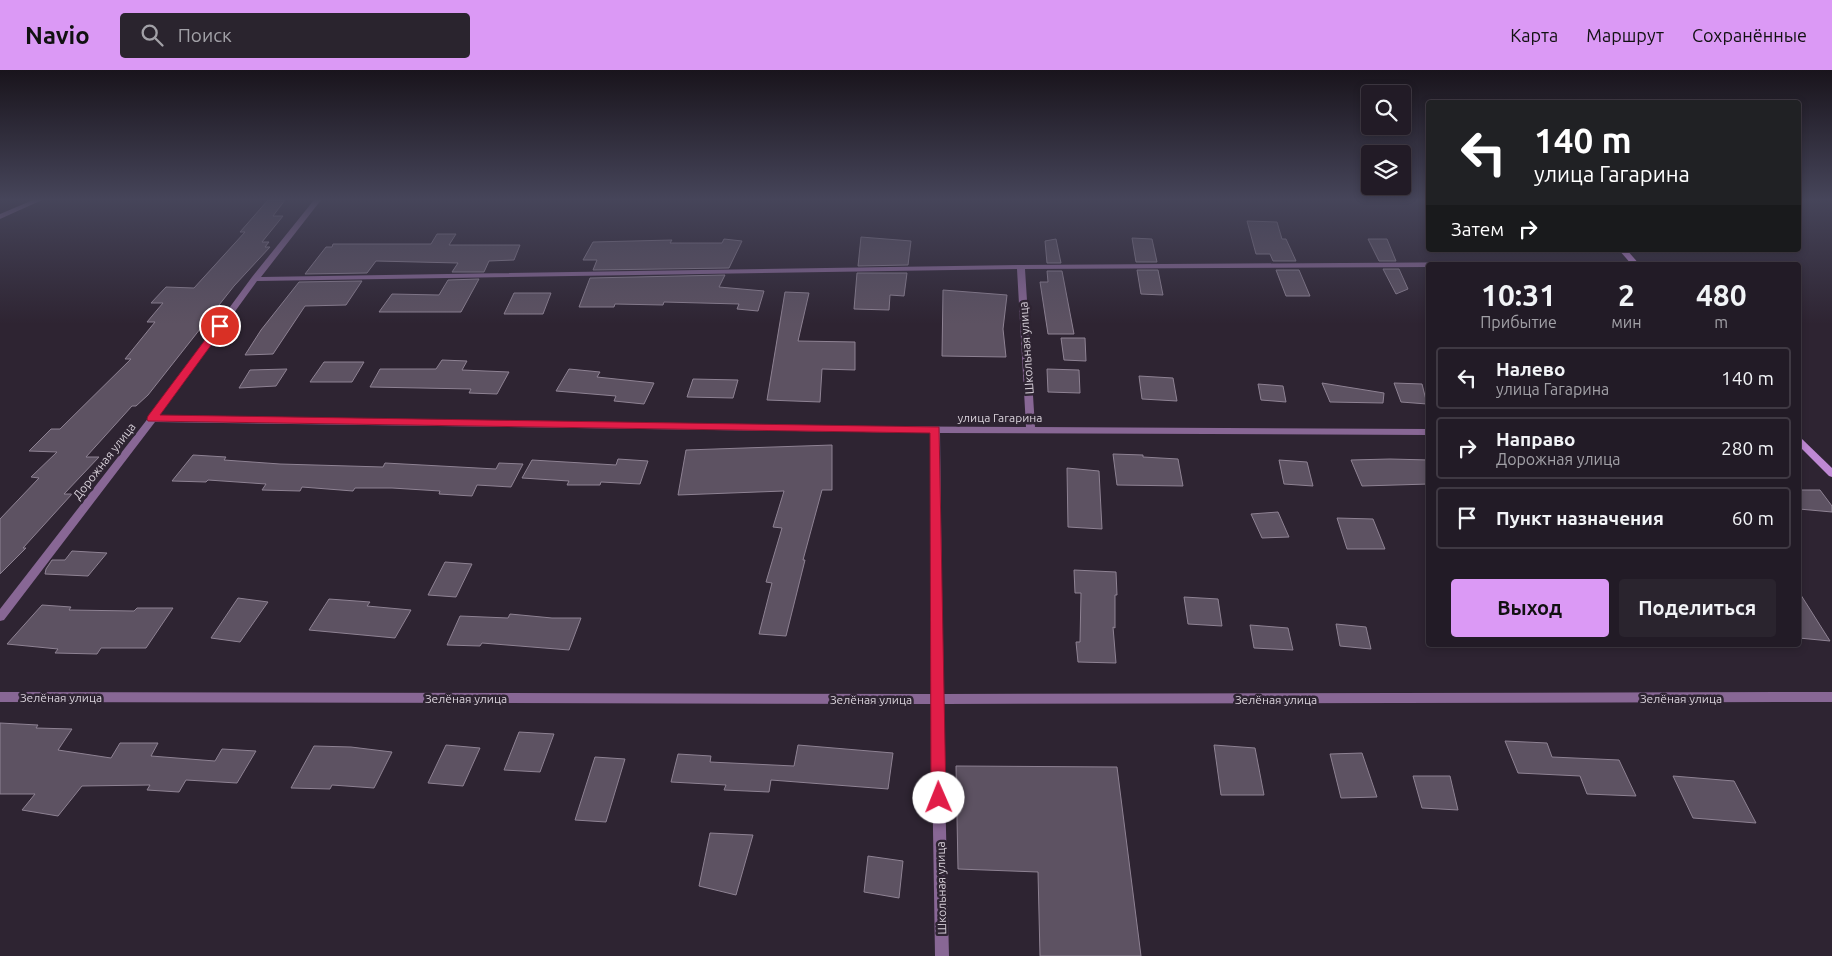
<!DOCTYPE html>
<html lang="ru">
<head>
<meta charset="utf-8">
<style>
  :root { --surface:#221b26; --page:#2a242e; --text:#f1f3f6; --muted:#a2a1a7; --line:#3f3943; --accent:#db99f5 }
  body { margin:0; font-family:Ubuntu,sans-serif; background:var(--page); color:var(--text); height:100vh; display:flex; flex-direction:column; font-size:19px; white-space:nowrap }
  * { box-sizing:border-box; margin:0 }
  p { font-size:16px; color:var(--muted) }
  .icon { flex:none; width:28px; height:28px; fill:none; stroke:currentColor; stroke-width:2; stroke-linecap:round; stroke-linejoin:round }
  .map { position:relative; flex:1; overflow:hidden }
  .side { position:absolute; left:1426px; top:192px; width:375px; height:385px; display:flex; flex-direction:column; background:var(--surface); border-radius:5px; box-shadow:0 2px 8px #0003,0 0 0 1px var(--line) }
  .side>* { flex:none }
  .guide { position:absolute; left:1426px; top:30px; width:375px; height:152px; border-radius:5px; box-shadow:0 2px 8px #0003,0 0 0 1px var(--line); background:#202124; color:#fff; overflow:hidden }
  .buttons { position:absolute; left:1361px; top:15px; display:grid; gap:10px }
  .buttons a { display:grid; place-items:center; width:50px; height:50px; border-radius:5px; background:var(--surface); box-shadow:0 2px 8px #0003,0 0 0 1px var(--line); font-size:25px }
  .pin { position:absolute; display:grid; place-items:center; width:42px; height:42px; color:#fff; margin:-21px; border:2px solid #fff; border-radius:50%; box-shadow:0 1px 5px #0007 }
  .me { position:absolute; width:55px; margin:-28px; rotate:359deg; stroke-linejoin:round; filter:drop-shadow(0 0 4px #0008) }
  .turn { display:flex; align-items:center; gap:18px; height:105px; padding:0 25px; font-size:22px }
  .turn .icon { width:65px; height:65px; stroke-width:2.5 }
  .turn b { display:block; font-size:35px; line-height:42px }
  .then { display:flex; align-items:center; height:48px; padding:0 25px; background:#0003; gap:10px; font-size:19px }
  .eta { display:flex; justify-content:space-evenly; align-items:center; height:85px; text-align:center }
  .eta b { font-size:30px; font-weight:700; line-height:35px }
  .primary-button { display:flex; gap:10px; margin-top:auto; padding:10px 25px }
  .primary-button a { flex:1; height:58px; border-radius:5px; background:var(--accent); color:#111; font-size:20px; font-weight:700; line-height:58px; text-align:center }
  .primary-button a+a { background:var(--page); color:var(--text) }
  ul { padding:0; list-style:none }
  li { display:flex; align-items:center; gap:15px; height:62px; margin:0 10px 8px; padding:0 15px; border:2px solid var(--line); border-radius:5px }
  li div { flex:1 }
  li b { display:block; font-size:19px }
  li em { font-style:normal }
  header { display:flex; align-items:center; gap:30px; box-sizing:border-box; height:70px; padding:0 25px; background:var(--accent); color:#111 }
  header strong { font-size:24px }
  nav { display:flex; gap:28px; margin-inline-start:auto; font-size:18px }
  .search { width:350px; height:45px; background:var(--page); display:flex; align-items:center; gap:12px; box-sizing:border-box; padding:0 18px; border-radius:5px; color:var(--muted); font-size:19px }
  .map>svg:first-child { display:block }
  .building { fill:#5d5262; stroke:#8e8293 }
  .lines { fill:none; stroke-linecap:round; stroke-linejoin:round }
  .street { fill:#886795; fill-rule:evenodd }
  .secondary { fill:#bf89d4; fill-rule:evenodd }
  .route { fill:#e11d48; stroke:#92132f }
  .labels { text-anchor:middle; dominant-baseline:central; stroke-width:5; stroke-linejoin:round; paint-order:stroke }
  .street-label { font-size:12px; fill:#d8d1da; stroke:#2e2432 }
</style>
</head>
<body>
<header>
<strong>Navio</strong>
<div class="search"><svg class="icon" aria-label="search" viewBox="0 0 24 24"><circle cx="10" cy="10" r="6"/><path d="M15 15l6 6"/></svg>Поиск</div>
<nav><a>Карта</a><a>Маршрут</a><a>Сохранённые</a></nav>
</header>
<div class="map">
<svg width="1832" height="886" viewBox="0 0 1832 886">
  <rect width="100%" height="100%" fill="#2e2432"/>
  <g class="building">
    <path d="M268 130H285L273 146H283L262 172H269L265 177H270L234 216 148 325 136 336H132L86 387H99L64 424H72L23 478H26L0 504V449L39 408 31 407 57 382 29 381 51 359H60L131 289H125L155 252H147L163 233H151L166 217 194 218 245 162H240Z"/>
    <path d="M1247 151 1277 152 1282 169H1286L1296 191H1273L1270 184H1256Z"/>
    <path d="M437 164H456L449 175H520L514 190 489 191 484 202H452L458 193 376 191 367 203 305 204 326 177H332L333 174H431Z"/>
    <path d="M861 167 911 171 908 195 858 196Z"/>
    <path d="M1132 168 1152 169 1157 192H1136Z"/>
    <path d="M724 169 742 171 729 198 593 200 597 190H583L593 172 672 170 670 173H722Z"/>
    <path d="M1056 169 1061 193H1047L1045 171Z"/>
    <path d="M1368 169H1387L1396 191H1379Z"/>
    <path d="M1383 199H1399L1408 219 1396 224Z"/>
    <path d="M1137 200H1158L1163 225 1141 224Z"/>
    <path d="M1276 200H1299L1310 226H1286Z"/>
    <path d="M1047 201H1062L1074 264H1048L1040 212H1048Z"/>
    <path d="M857 203H907L904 226 890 225 889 240 854 239Z"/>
    <path d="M725 205 719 217 764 221 758 241 737 239 739 234 664 232 663 235 615 234 614 237H579L590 208Z"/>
    <path d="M479 209 461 242H379L392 224 439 225 448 210Z"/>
    <path d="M362 211 346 235 305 236 273 284 245 285 261 260 299 212Z"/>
    <path d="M943 220 1007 225 1003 259 1006 287 942 286Z"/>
    <path d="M785 222 809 223 798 271 855 272V300L822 299 820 332 767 330Z"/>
    <path d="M514 223H551L543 244H504Z"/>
    <path d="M1061 268H1085L1086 291 1064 290Z"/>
    <path d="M442 290 467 291 462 300 509 302 497 324 469 323 471 319 370 317 380 299H436Z"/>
    <path d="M324 292H364L352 312H310Z"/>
    <path d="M287 299 276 316 239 318 250 300Z"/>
    <path d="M569 299 600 302 597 307 654 313 644 334 614 331 616 326 556 321Z"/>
    <path d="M1047 299 1079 300 1080 323 1048 322Z"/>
    <path d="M1139 306 1173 308 1177 331 1142 329Z"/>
    <path d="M693 309 738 310 733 328 687 327Z"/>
    <path d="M1322 313 1384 323 1383 333 1330 332Z"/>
    <path d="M1394 313 1422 314 1427 334 1401 332Z"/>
    <path d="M1258 314 1283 316 1286 332 1261 330Z"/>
    <path d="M832 375V420H822L803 490H805L786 566 759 564 772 513 766 512 782 458 773 457 784 421 678 425 686 380Z"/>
    <path d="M1113 384 1143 385V387L1178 389 1183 416 1117 415Z"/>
    <path d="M193 385 226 387 224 390 280 394 383 397 385 393 496 399 499 393 523 394 511 417 477 415 472 426 439 424 440 421 392 418H355L353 421 302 417 300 421 262 420 266 414 208 410 206 412 172 411Z"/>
    <path d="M618 389 648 391 640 414 601 412 600 415H567L569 411 522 408 532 390 616 395Z"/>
    <path d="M1390 389 1429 390V414L1362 416 1351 390Z"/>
    <path d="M1279 390 1307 392 1313 416 1284 414Z"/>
    <path d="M1067 398 1099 401 1102 459 1068 457Z"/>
    <path d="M1799 420H1820L1832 436V442L1799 439Z"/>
    <path d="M1278 442 1289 467 1262 468 1251 444Z"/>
    <path d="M1337 448 1373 449 1385 479H1347Z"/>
    <path d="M72 481 107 483 88 506 45 504 46 499 52 490H65Z"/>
    <path d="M445 492 472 494 456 527 428 525Z"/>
    <path d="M1074 500 1116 502 1117 525H1115V558L1113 557 1116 593 1078 592 1076 572H1080L1081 523H1075Z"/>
    <path d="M1799 522 1830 571 1799 568Z"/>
    <path d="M1184 527 1218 529 1222 556 1188 554Z"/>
    <path d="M238 528 268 532 240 572 211 568Z"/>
    <path d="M329 529 370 532 367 536 411 540 395 568 309 560Z"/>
    <path d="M42 535 71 537 69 540 134 541 137 538H173L146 578H101L97 584 55 583 58 579 7 574Z"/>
    <path d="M510 544 552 548H581L569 580 482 573 480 576 447 575 460 546 508 548Z"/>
    <path d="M1336 554 1366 557 1371 579 1340 576Z"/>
    <path d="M1250 555 1288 558 1293 580 1254 578Z"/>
    <path d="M0 653 38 655 36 658 72 659 58 680 111 688 120 673H158L151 686 215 691 222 679 256 681 237 713 186 710 179 722 147 720 150 715 82 716 58 746 22 740 35 724H0Z"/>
    <path d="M519 662 554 664 540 702 504 700Z"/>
    <path d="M1505 671 1547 673 1552 687 1619 690 1636 726 1587 724 1580 706 1518 703Z"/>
    <path d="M446 675 480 678 463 716 428 713Z"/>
    <path d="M798 675 893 683 888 719 771 710 769 722 724 720 726 715 671 712 678 684 711 686 710 692 794 696Z"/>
    <path d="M1214 675 1255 678 1264 725H1221Z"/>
    <path d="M314 676 351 677 392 682 374 718 332 715 330 719 291 718Z"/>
    <path d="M1362 683 1377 727 1341 728 1330 684Z"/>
    <path d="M595 687 625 689 606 752 575 750Z"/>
    <path d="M956 696 1117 697 1141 886H1040L1038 802 958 799Z"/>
    <path d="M1413 706H1450L1458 740 1422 738Z"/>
    <path d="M1673 706 1734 711 1756 753 1693 748Z"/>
    <path d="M710 763 753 765 736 825 699 816Z"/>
    <path d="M868 786 903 791 899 828 864 822Z"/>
  </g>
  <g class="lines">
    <g class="street">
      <path d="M33 130H42L0 149V144Z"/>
      <path d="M314 130H321L261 207 1021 195 1637 191 1638 193 1635 195H1429V197L1025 199 1035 357 1429 359V365L940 363 943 624 1832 622V632L943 634 949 886H935L931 634 0 632V622L931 624 930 363 155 352 4 550 0 551V539L149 347 252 207ZM1017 199 1026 357 834 356 159 346 257 211Z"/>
    </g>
    <g class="secondary">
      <path d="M1619 180H1627L1640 195H1632Z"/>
      <path d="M1799 368 1802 369 1832 398V407L1829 406 1799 376Z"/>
    </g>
  </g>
  <linearGradient id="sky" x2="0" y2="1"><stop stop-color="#19141c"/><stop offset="0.51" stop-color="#46455a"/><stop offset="1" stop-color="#46455a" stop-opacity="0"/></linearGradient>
  <rect width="1832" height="254" fill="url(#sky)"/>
  <path class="route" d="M220 253 225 256 160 345 939 357 946 728 944 733 939 735 934 733 931 728 930 363 148 351 147 349 148 346 217 254Z"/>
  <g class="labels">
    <g class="street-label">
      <text transform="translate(1026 278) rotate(-94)">Школьная улица</text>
      <text x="1000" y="347">улица Гагарина</text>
      <text transform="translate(104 391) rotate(-52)">Дорожная улица</text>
      <text x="61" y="627">Зелёная улица</text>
      <text x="466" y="628">Зелёная улица</text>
      <text x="1681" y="628">Зелёная улица</text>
      <text x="871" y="629">Зелёная улица</text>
      <text x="1276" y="629">Зелёная улица</text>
      <text transform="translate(941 818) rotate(-91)">Школьная улица</text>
    </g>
  </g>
</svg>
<div class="buttons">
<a><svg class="icon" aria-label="search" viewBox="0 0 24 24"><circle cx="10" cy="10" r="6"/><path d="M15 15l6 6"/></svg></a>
<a><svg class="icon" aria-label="layers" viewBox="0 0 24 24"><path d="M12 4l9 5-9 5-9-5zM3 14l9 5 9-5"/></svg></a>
</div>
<div class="pin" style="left:220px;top:256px;background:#d93025"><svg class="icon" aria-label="arrive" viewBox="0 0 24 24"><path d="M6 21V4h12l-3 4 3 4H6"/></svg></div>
<svg class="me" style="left:939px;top:728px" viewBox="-20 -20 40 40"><circle r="19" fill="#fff"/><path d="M0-13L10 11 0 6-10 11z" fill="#e11d48"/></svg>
<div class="guide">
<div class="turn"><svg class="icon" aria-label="left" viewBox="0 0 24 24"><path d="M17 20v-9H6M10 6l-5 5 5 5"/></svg><div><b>140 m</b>улица Гагарина</div></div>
<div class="then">Затем<svg class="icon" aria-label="right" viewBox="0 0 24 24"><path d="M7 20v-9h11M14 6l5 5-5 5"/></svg></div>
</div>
<section class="side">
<div class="eta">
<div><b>10:31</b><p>Прибытие</p></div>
<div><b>2</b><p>мин</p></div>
<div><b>480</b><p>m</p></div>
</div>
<ul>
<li><svg class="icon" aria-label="left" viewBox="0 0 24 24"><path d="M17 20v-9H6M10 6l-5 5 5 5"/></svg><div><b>Налево</b><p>улица Гагарина</p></div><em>140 m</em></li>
<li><svg class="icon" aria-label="right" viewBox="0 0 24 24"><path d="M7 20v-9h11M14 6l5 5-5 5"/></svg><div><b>Направо</b><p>Дорожная улица</p></div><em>280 m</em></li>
<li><svg class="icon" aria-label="arrive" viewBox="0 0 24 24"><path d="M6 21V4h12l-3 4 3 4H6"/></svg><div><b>Пункт назначения</b></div><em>60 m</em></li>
</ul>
<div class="primary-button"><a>Выход</a><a>Поделиться</a></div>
</section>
</div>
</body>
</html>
